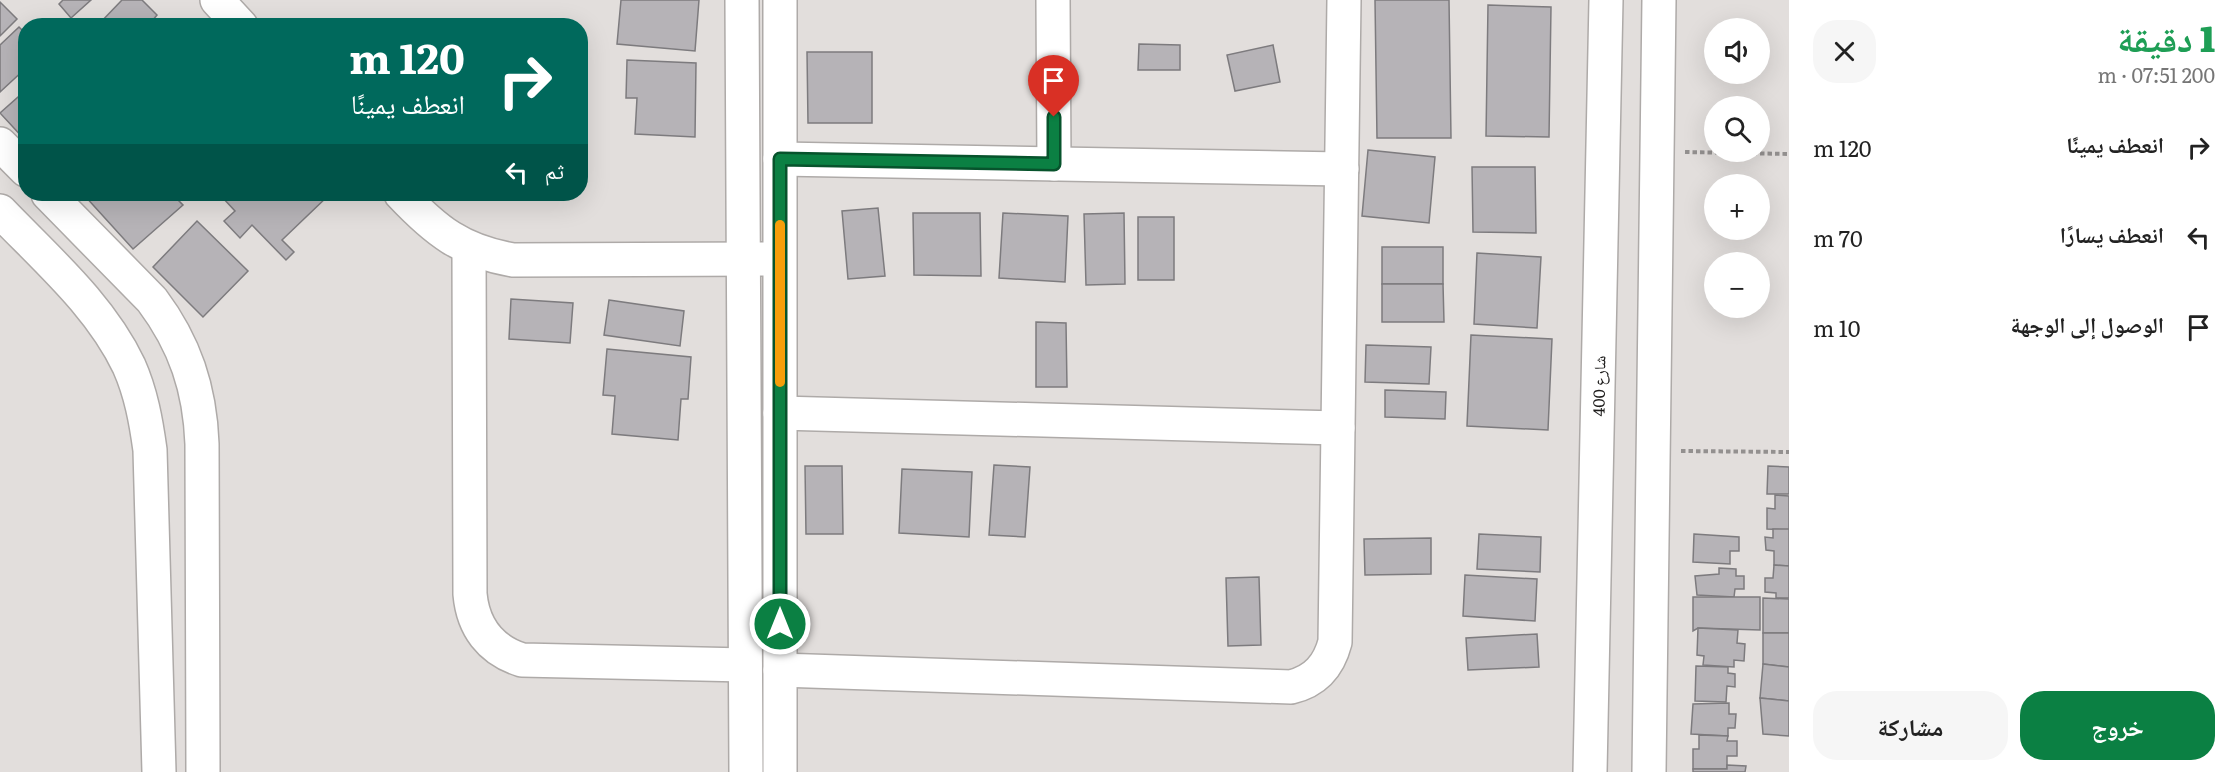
<!DOCTYPE html>
<html lang="ar">
<head>
<meta charset="utf-8">
<style>
  :root { --surface:#fff; --page:#f6f6f6; --text:#222; --muted:#767676; --accent:#0b8043 }
  body { margin:0; font-family:Literata,"Noto Naskh Arabic",serif; background:var(--page); color:var(--text); direction:rtl; height:100vh; display:flex; flex-direction:column; font-size:22px; white-space:nowrap }
  * { box-sizing:border-box; margin:0 }
  p { font-size:20px; color:var(--muted) }
  .icon { flex:none; width:33px; height:33px; fill:none; stroke:currentColor; stroke-width:2; stroke-linecap:round; stroke-linejoin:round }
  .map { position:relative; flex:1; overflow:hidden; direction:ltr }
  .side { display:flex; flex-direction:column; background:var(--surface); width:450px }
  .side>* { flex:none }
  .hud { position:absolute; left:18px; top:18px; width:570px; height:183px; border-radius:24px; box-shadow:0 6px 24px #0002; direction:rtl; background:#00695c; color:#fff; overflow:hidden }
  .buttons { position:absolute; left:1704px; top:18px; display:grid; gap:12px }
  .buttons a { display:grid; place-items:center; width:66px; height:66px; border-radius:50%; background:var(--surface); box-shadow:0 6px 24px #0002; font-size:30px }
  .pin { position:absolute; display:grid; place-items:center; width:51px; height:51px; color:#fff; margin:-62px -26px; border-radius:50% 50% 50% 0; rotate:-45deg; box-shadow:0 0 6px #0007 }
  .pin .icon { rotate:45deg }
  .me { position:absolute; width:66px; margin:-33px; rotate:0deg; stroke-linejoin:round; filter:drop-shadow(0 0 4px #0008) }
  .turn { display:flex; align-items:center; gap:21px; height:126px; padding:0 24px; font-size:27px }
  .turn .icon { width:78px; height:78px; stroke-width:2.5 }
  .turn b { display:block; font-size:42px; line-height:51px }
  .then { display:flex; align-items:center; height:57px; padding:0 24px; background:#0003; gap:12px; font-size:22px }
  .round { display:grid; place-items:center; flex:none; width:63px; height:63px; border-radius:24px; background:var(--page) }
  .head { display:flex; align-items:center; justify-content:space-between; height:102px; padding:0 24px }
  h1 { font-size:36px; font-weight:800; line-height:45px; color:#1e9e55 }
  .cta { display:flex; gap:12px; margin-top:auto; padding:12px 24px }
  .cta a { flex:1; height:69px; border-radius:24px; background:var(--accent); color:#fff; font-size:24px; font-weight:800; line-height:69px; text-align:center }
  .cta a+a { background:var(--page); color:var(--text) }
  ul { padding:0; list-style:none }
  li { display:flex; align-items:center; gap:18px; height:90px; padding:0 24px }
  li div { flex:1 }
  li b { display:block; font-size:22px }
  li em { font-style:normal }
  main { display:flex; flex:1; min-height:0 }
  .map>svg:first-child { display:block }
  .building { fill:#b6b3b7; stroke:#7d7b7e; stroke-width:1.5 }
  .lines { fill:none; stroke-linecap:round; stroke-linejoin:round }
  .minor-casing { stroke:#aeaaa8; stroke-width:36 }
  .path { stroke:#93908f; stroke-width:4; stroke-dasharray:4.5 3; stroke-linecap:butt }
  .minor { stroke:#fff; stroke-width:33 }
  .route-casing { stroke:#07532c; stroke-width:15 }
  .route { stroke:#0b8043; stroke-width:10 }
  .slow { stroke:#f59e0b; stroke-width:10 }
  .labels { text-anchor:middle; dominant-baseline:central; stroke-width:4.5; stroke-linejoin:round; paint-order:stroke }
  .street-label { font-size:16px; fill:#1d1c1b; stroke:#fff }
</style>
</head>
<body>
<main>
<section class="side">
<div class="head"><div><h1>1 دقيقة</h1><p>200 m · 07:51</p></div><a class="round"><svg class="icon" aria-label="close" viewBox="0 0 24 24"><path d="M6 6l12 12M18 6L6 18"/></svg></a></div>
<ul>
<li><svg class="icon" aria-label="right" viewBox="0 0 24 24"><path d="M7 20v-9h11M14 6l5 5-5 5"/></svg><div><b>انعطف يمينًا</b></div><em>120 m</em></li>
<li><svg class="icon" aria-label="left" viewBox="0 0 24 24"><path d="M17 20v-9H6M10 6l-5 5 5 5"/></svg><div><b>انعطف يسارًا</b></div><em>70 m</em></li>
<li><svg class="icon" aria-label="arrive" viewBox="0 0 24 24"><path d="M6 21V4h12l-3 4 3 4H6"/></svg><div><b>الوصول إلى الوجهة</b></div><em>10 m</em></li>
</ul>
<div class="cta"><a>خروج</a><a>مشاركة</a></div>
</section>
<div class="map">
<svg width="1789" height="772" viewBox="0 0 1789 772">
  <rect width="100%" height="100%" fill="#e2dedc"/>
  <g class="building">
    <path d="M63 0H91L71 18 59 4Z"/>
    <path d="M122 0H142L157 15 148 26H97Z"/>
    <path d="M621 0H699L695 51 617 44Z"/>
    <path d="M1375 0H1449L1451 138H1377Z"/>
    <path d="M0 2 17 19 0 36Z"/>
    <path d="M1488 5 1551 7 1549 137 1486 136Z"/>
    <path d="M19 27 26 34V68L0 92V45Z"/>
    <path d="M1139 44 1180 45V70H1138Z"/>
    <path d="M1273 45 1280 82 1235 91 1227 55Z"/>
    <path d="M807 52H872V123H808Z"/>
    <path d="M627 60 696 63 695 137 635 134 637 98H626Z"/>
    <path d="M26 90V140H25L0 113Z"/>
    <path d="M1368 150 1435 157 1429 223 1362 216Z"/>
    <path d="M1472 167H1535L1536 233 1473 232Z"/>
    <path d="M85 194H172L183 205 133 249 84 195Z"/>
    <path d="M228 194H330L282 240 294 252 286 260 252 225 240 238 224 221 235 211 223 198Z"/>
    <path d="M878 208 885 276 848 279 842 211Z"/>
    <path d="M913 213H980L981 276 914 275Z"/>
    <path d="M1003 213 1068 216 1065 282 999 278Z"/>
    <path d="M1124 213 1125 284 1086 285 1084 214Z"/>
    <rect x="1138" y="217" width="36" height="63"/>
    <path d="M197 221 248 271 203 317 153 267Z"/>
    <rect x="1382" y="247" width="61" height="37"/>
    <path d="M1477 253 1541 257 1537 328 1474 324Z"/>
    <path d="M1382 284H1443L1444 322H1382Z"/>
    <path d="M511 299 573 303 570 343 509 339Z"/>
    <path d="M609 300 684 311 680 346 604 335Z"/>
    <path d="M1036 322 1066 323 1067 387H1036Z"/>
    <path d="M1471 335 1552 339 1548 430 1467 426Z"/>
    <path d="M1366 345 1431 347 1429 384 1365 382Z"/>
    <path d="M607 349 691 357 688 399H681L678 440 612 434 615 396 603 395Z"/>
    <path d="M1385 390 1446 392 1445 419 1385 417Z"/>
    <path d="M994 465 1030 467 1025 537 989 535Z"/>
    <path d="M805 466H842L843 534H806Z"/>
    <path d="M1768 466 1789 467V494H1767Z"/>
    <path d="M902 469 972 472 969 537 899 533Z"/>
    <path d="M1775 495 1789 496V530L1767 529V508L1775 509Z"/>
    <path d="M1773 529H1789V566L1774 565V551L1766 550 1765 537 1773 538Z"/>
    <path d="M1479 534 1541 537 1540 572 1477 569Z"/>
    <path d="M1694 534 1739 537V551H1730V564L1693 562Z"/>
    <path d="M1431 538V574L1365 575 1364 539Z"/>
    <path d="M1774 565 1789 566V598H1776V593L1765 592V578H1773Z"/>
    <path d="M1719 568 1736 569V576H1744V589H1735L1734 597 1697 595 1695 576 1719 574Z"/>
    <path d="M1465 575 1537 579 1535 621 1463 616Z"/>
    <path d="M1259 577 1261 645 1228 646 1226 578Z"/>
    <path d="M1693 597H1760V630L1698 628 1693 631Z"/>
    <path d="M1763 598 1789 599V633H1763Z"/>
    <path d="M1698 628 1738 630 1737 643 1745 644 1744 661 1734 660V667L1703 665 1704 656 1697 655Z"/>
    <path d="M1763 633H1789V667L1763 664Z"/>
    <path d="M1537 634 1539 667 1468 670 1466 638Z"/>
    <path d="M1763 664 1789 667V701L1760 698Z"/>
    <path d="M1696 666 1728 667V673L1735 674V687L1727 686 1726 702 1695 701Z"/>
    <path d="M1760 698 1789 701V736L1763 734Z"/>
    <path d="M1729 703V714H1736L1735 728H1728V736L1691 734 1693 704Z"/>
    <path d="M1699 735 1728 736 1727 741H1737V756H1727V769H1693V749H1699Z"/>
    <path d="M1727 765 1746 766 1745 772H1693V769H1727Z"/>
  </g>
  <g class="lines">
    <defs>
      <g id="minor">
        <path d="M217 0 241 26"/>
        <path d="M742 0 746 772"/>
        <path d="M1053 0 1054 164"/>
        <path d="M0 144 26 170"/>
        <path d="M780 159 1342 169"/>
        <path d="M48 194 152 300C185 344 200 389 202 444L203 772"/>
        <path d="M401 194C436 231 461 251 513 260L764 259"/>
        <path d="M0 211C46 259 100 305 129 366 141 393 146 421 150 450L159 772"/>
        <path d="M469 249 470 594C473 627 490 650 522 660L745 665"/>
        <path d="M780 413 1338 428"/>
        <path d="M780 670 1291 687C1316 681 1329 665 1335 642L1344 0"/>
        <path d="M780 772V0"/>
        <path d="M1590 772 1606 0"/>
        <path d="M1649 772 1659 0"/>
      </g>
    </defs>
    <use href="#minor" class="minor-casing"/>
    <g class="path">
      <path d="M1685 152 1789 154"/>
      <path d="M1681 451 1789 452"/>
    </g>
    <use href="#minor" class="minor"/>
  </g>
  <g class="lines">
    <defs>
      <path id="route" d="M780 624V159L1054 164V117"/>
    </defs>
    <use href="#route" class="route-casing"/>
    <use href="#route" class="route"/>
    <path class="slow" d="M780 382V225"/>
  </g>
  <g class="labels">
    <g class="street-label">
      <text transform="translate(1598 386) rotate(-89)">شارع 400</text>
    </g>
  </g>
</svg>
<div class="buttons">
<a><svg class="icon" aria-label="sound" viewBox="0 0 24 24"><path d="M4 9h4l5-4v14l-5-4H4zM17 9q2 3 0 6"/></svg></a>
<a><svg class="icon" aria-label="search" viewBox="0 0 24 24"><circle cx="10" cy="10" r="6"/><path d="M15 15l6 6"/></svg></a>
<a>+</a>
<a>−</a>
</div>
<div class="pin" style="left:1054px;top:117px;background:#d93025"><svg class="icon" aria-label="arrive" viewBox="0 0 24 24"><path d="M6 21V4h12l-3 4 3 4H6"/></svg></div>
<svg class="me" style="left:780px;top:624px" viewBox="-20 -20 40 40"><circle r="17" fill="#0b8043" stroke="#fff" stroke-width="3"/><path d="M0-11L8 9 0 5-8 9z" fill="#fff"/></svg>
<div class="hud">
<div class="turn"><svg class="icon" aria-label="right" viewBox="0 0 24 24"><path d="M7 20v-9h11M14 6l5 5-5 5"/></svg><div><b>120 m</b>انعطف يمينًا</div></div>
<div class="then">ثم<svg class="icon" aria-label="left" viewBox="0 0 24 24"><path d="M17 20v-9H6M10 6l-5 5 5 5"/></svg></div>
</div>
</div>
</main>
</body>
</html>
